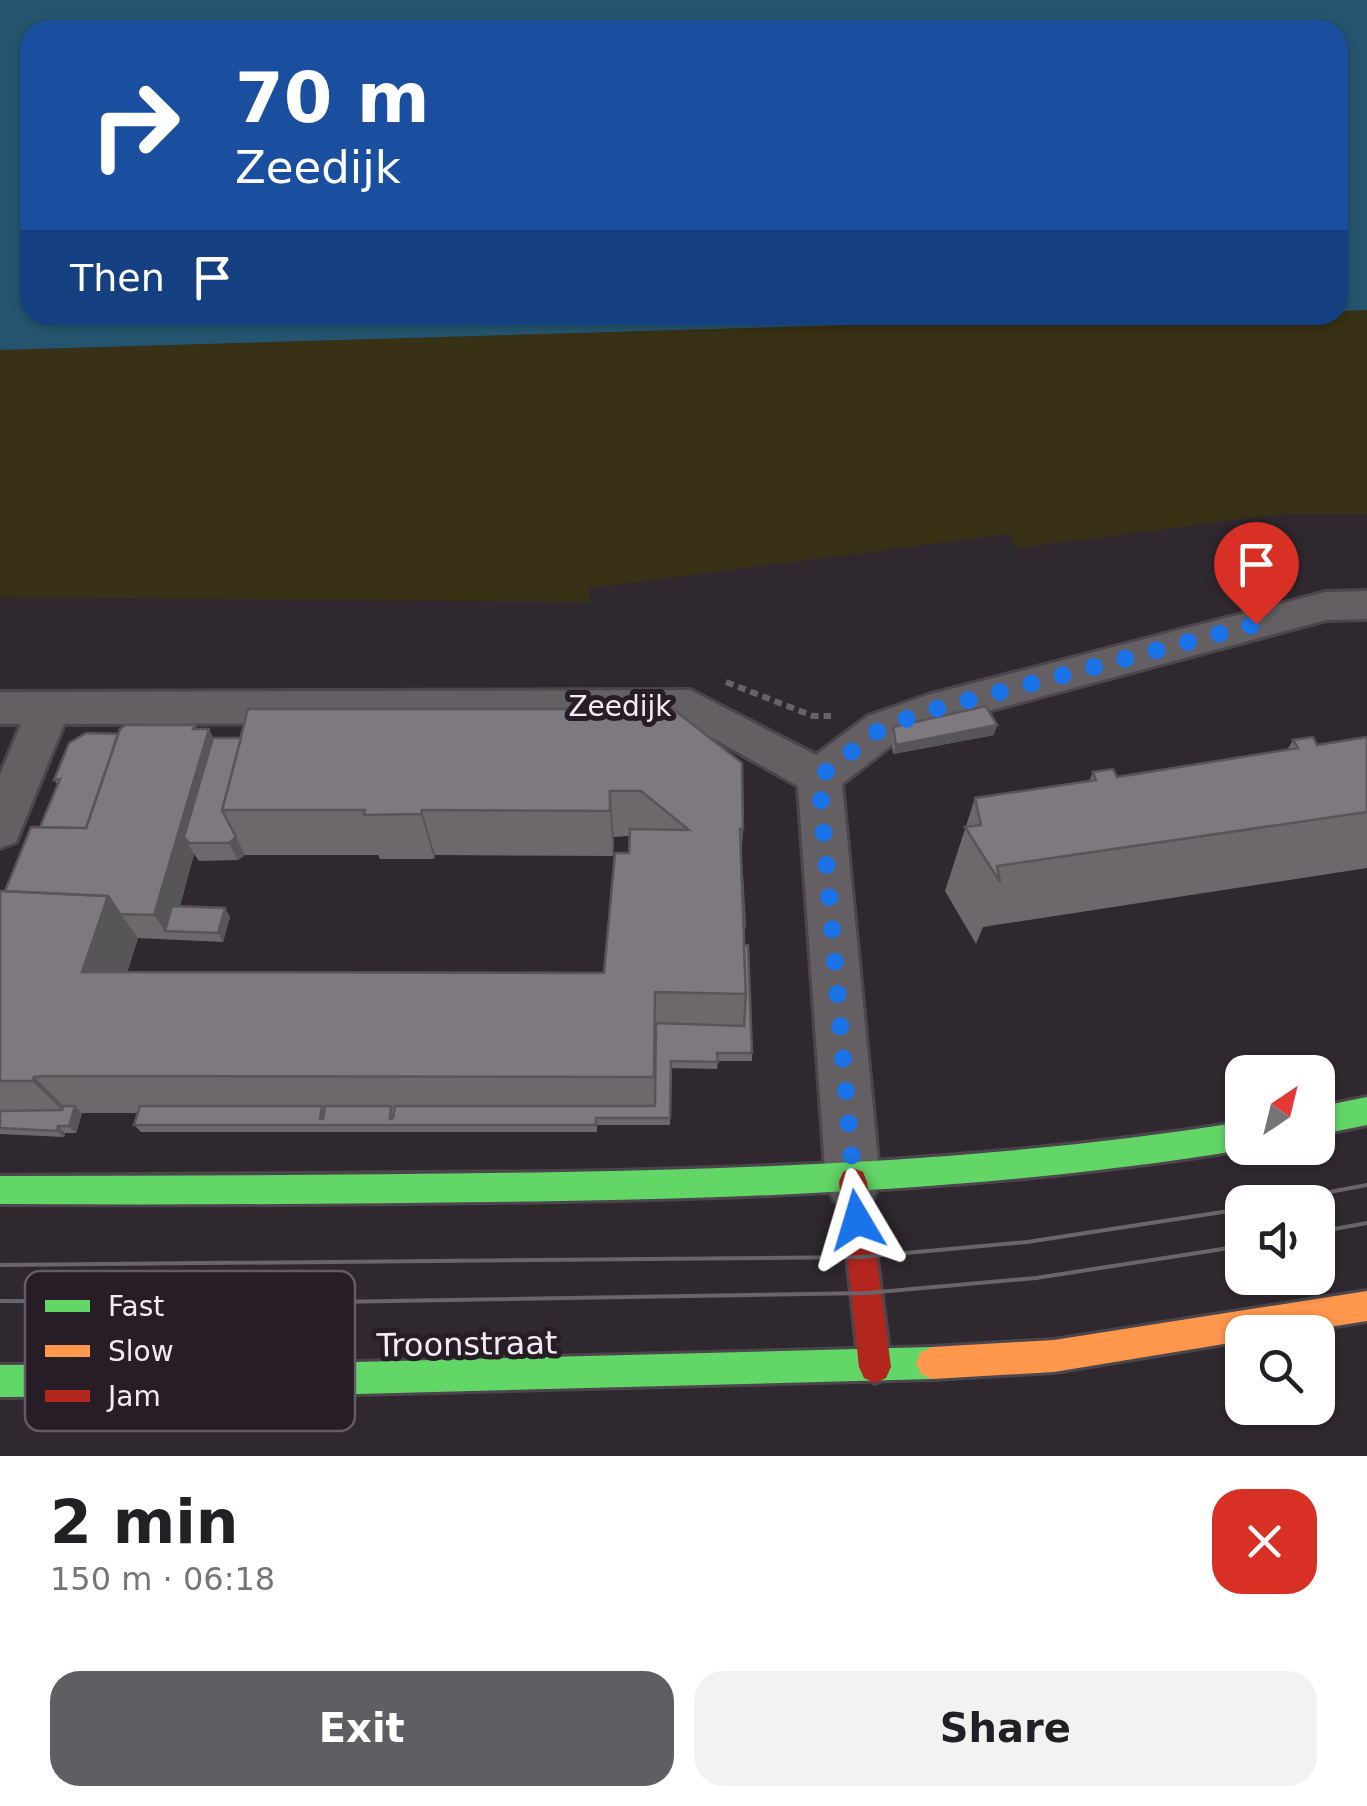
<!DOCTYPE html>
<html lang="en">
<head>
<meta charset="utf-8">
<style>
  :root { --surface:#fff; --page:#f2f2f2; --text:#202124; --muted:#757577; --accent:#605e62 }
  body { margin:0; font-family:"DejaVu Sans",sans-serif; background:var(--page); color:var(--text); height:100vh; display:flex; flex-direction:column; font-size:38px; white-space:nowrap }
  * { box-sizing:border-box; margin:0 }
  p { font-size:32px; color:var(--muted) }
  .icon { flex:none; width:55px; height:55px; fill:none; stroke:currentColor; stroke-width:2; stroke-linecap:round; stroke-linejoin:round }
  .map { position:relative; height:1456px; overflow:hidden }
  .sheet { display:flex; flex-direction:column; background:var(--surface); flex:1 }
  .sheet>* { flex:none }
  .top-card { position:absolute; left:20px; top:20px; width:1328px; height:305px; border-radius:30px; box-shadow:0 2px 8px #0004; background:#1a4fa0; color:#fff; overflow:hidden }
  .needle { width:65px; rotate:35deg }
  .tools { position:absolute; left:1225px; top:1055px; display:grid; gap:20px }
  .tools a { display:grid; place-items:center; width:110px; height:110px; border-radius:20px; background:var(--surface); box-shadow:0 2px 8px #0004; font-size:50px }
  .pin { position:absolute; display:grid; place-items:center; width:85px; height:85px; color:#fff; margin:-102px -42px; border-radius:50% 50% 50% 0; rotate:-45deg; box-shadow:0 0 10px #0007 }
  .pin .icon { rotate:45deg }
  .me { position:absolute; width:110px; margin:-55px; rotate:353deg; stroke-linejoin:round; filter:drop-shadow(0 0 8px #0008) }
  .turn { display:flex; align-items:center; gap:35px; height:210px; padding:0 50px; font-size:45px }
  .turn .icon { width:130px; height:130px; stroke-width:2.5 }
  .turn b { display:block; font-size:70px; line-height:85px }
  .then { display:flex; align-items:center; height:95px; padding:0 50px; background:#0003; gap:20px; font-size:38px }
  .round { display:grid; place-items:center; flex:none; width:105px; height:105px; border-radius:30px; background:var(--page) }
  .summary { display:flex; align-items:center; justify-content:space-between; height:170px; padding:0 50px }
  h1 { font-size:60px; font-weight:700; line-height:75px }
  .action { display:flex; gap:20px; margin-top:auto; padding:20px 50px }
  .action a { flex:1; height:115px; border-radius:30px; background:var(--accent); color:#fff; font-size:40px; font-weight:700; line-height:115px; text-align:center }
  .action a+a { background:var(--page); color:var(--text) }
  .map>svg:first-child { display:block }
  .sand { fill:#393115 }
  .water { fill:#25556e }
  .lines { fill:none; stroke-linecap:round; stroke-linejoin:round }
  .street-casing { stroke:#4b464b; stroke-width:6 }
  .fast-casing { stroke:#4b464b; stroke-width:6 }
  .slow-casing { stroke:#4b464b; stroke-width:6 }
  .jam-casing { stroke:#4b464b; stroke-width:6 }
  .path { stroke:#666266; stroke-width:6; stroke-dasharray:8 5; stroke-linecap:butt }
  .street { fill:#635f63; fill-rule:evenodd }
  .fast { fill:#63d668; fill-rule:evenodd }
  .slow { fill:#ff974d; fill-rule:evenodd }
  .jam { fill:#b3261e; fill-rule:evenodd }
  .tram { stroke:#6a656a; stroke-width:4 }
  .wall { fill:#6c686c; fill-rule:evenodd }
  .shaded-wall { fill:#585558 }
  .building { fill:#7e797e; stroke:#585558; stroke-width:2.5 }
  .route { stroke:#1a73e8; stroke-width:18; stroke-dasharray:0 32.4 }
  .labels { text-anchor:middle; dominant-baseline:central; stroke-width:10; stroke-linejoin:round; paint-order:stroke }
  .street-label { font-size:28px; fill:#f2ecf2; stroke:#271d27 }
  .near-street-label { font-size:32px; fill:#f2ecf2; stroke:#271d27 }
  .key { fill:#271d27; stroke:#645b64; stroke-width:2.5 }
  .key-label { font-size:28px; fill:#f2ecf2 }
</style>
</head>
<body>
<div class="map">
<svg width="1367" height="1456" viewBox="0 0 1367 1456">
  <rect width="100%" height="100%" fill="#2f292f"/>
  <path class="sand" d="M1367 310V514H1282L1016 548 1010 534 589 588V602L0 597V350L1189 315H1338V311Z"/>
  <path class="water" d="M0 0H1367V310L1338 311V30H30V315H1189L0 350Z"/>
  <g class="lines">
    <defs>
      <path id="street" d="M1367 591V619L1326 620 936 725 898 740 842 784 880 1182 872 1201 853 1209 834 1201 826 1182 798 786 684 722 64 724 16 842 0 848V775L21 724H0V692L690 690 816 755 868 716 928 695 1326 592Z"/>
      <g id="fast">
        <path d="M1367 1097V1125L1318 1135V1107Z"/>
        <path d="M1242 1122V1148H1248L1242 1150C1016 1187 790 1197 562 1201 374 1204 187 1205 0 1204V1176C187 1176 374 1175 562 1172 790 1168 1016 1158 1242 1122Z"/>
        <path d="M932 1347 943 1352 948 1363 943 1374 932 1379 319 1395 0 1397V1365L319 1363Z"/>
      </g>
      <path id="slow" d="M1367 1291V1321L1297 1332H1242V1341L1054 1372 932 1379 921 1374 916 1363 921 1352 932 1347 1054 1340Z"/>
      <path id="jam" d="M853 1168 863 1172 867 1182 891 1367 886 1378 875 1383 864 1378 859 1367 839 1182 843 1172Z"/>
    </defs>
    <use href="#street" class="street-casing"/>
    <use href="#fast" class="fast-casing"/>
    <use href="#slow" class="slow-casing"/>
    <use href="#jam" class="jam-casing"/>
    <path class="path" d="M726 682 813 716H831"/>
    <use href="#street" class="street"/>
    <use href="#fast" class="fast"/>
    <use href="#slow" class="slow"/>
    <use href="#jam" class="jam"/>
    <g class="tram">
      <path d="M1276 1202 1367 1185"/>
      <path d="M1318 1232 1367 1223"/>
      <path d="M0 1265 862 1257 1027 1242 1242 1209"/>
      <path d="M0 1301 331 1302 867 1293 1036 1278 1242 1246"/>
    </g>
  </g>
  <g class="wall">
    <path d="M673 709 743 829 741 860 745 927 744 935 752 1053V1061H718L717 1069 671 1068 670 1125H597V1132H141L134 1125 138 1113H82L76 1133H65L64 1137 0 1134V891H5L40 827 58 785 54 780 118 734 195 725 197 729 213 738H241ZM629 836V853L604 973 127 972 138 938 223 942 230 917 225 908 180 906 194 854 199 861 238 860 245 855H378L380 859H434L435 855 613 856 614 837Z"/>
    <path d="M893 727 994 735 893 754 891 736Z"/>
    <path d="M1367 737V868L983 927 976 944 945 891 975 798 1089 781 1093 772 1117 777 1287 750 1293 740 1317 745Z"/>
  </g>
  <g class="shaded-wall">
    <path d="M195 725 204 745 209 729 222 756 184 837 194 854 173 931H165L154 915Z"/>
    <path d="M997 725 994 735 893 754 896 745Z"/>
    <path d="M610 791 614 837 613 856 610 811Z"/>
    <path d="M422 810 435 855 434 859 421 814Z"/>
    <path d="M236 837 245 855 238 860 229 843Z"/>
    <path d="M108 896 138 938 115 1012 82 972Z"/>
    <path d="M225 908 230 917 223 942 218 933Z"/>
    <path d="M34 1077 71 1113 70 1118 32 1081Z"/>
    <path d="M75 1106 82 1113 76 1133 69 1126Z"/>
    <path d="M58 1126 65 1133 64 1137 57 1131Z"/>
  </g>
  <g class="building">
    <path d="M986 706 997 725 896 745 893 727Z"/>
    <path d="M248 709H673L742 763 743 829H740L746 994 655 992 654 1077 46 1076 34 1077 32 1081H0V891L108 896 82 972 604 973 615 853H629L630 829 689 830 641 791H610V811L422 810 421 814 364 815 365 810H222Z"/>
    <path d="M126 725H195L193 729H209L154 915 120 914 108 896 5 891 31 827 86 828 120 729Z"/>
    <path d="M86 733 118 734 86 828 40 827 60 779 54 780 69 743Z"/>
    <path d="M1313 737 1317 745 1367 737V812L997 866 1000 882 965 827 981 825 975 798 1096 780 1093 772 1113 769 1117 777 1298 748 1293 740Z"/>
    <path d="M213 738H241L222 810 236 837 229 843H189L184 837Z"/>
    <path d="M742 876 745 927H744Z"/>
    <path d="M172 906 225 908 218 933 165 931Z"/>
    <path d="M748 945 752 1053H717L718 1062 671 1061 670 1118H596V1125H134L140 1106H322L320 1119H323L325 1106H391L390 1119 393 1118 395 1106H655L656 1023 744 1026 746 994 744 946Z"/>
    <path d="M64 1106H75L69 1126H58L57 1131 0 1128V1111L62 1110Z"/>
  </g>
  <g class="lines">
    <path class="route" d="M857 1220 819 777 882 728 928 711 1256 624"/>
  </g>
  <g class="labels">
    <g class="street-label">
      <text x="620" y="706">Zeedijk</text>
    </g>
    <g class="near-street-label">
      <text transform="translate(467 1344) rotate(-1)">Troonstraat</text>
    </g>
  </g>
  <rect x="25" y="1271" width="330" height="160" rx="15" class="key"/>
  <rect x="45" y="1300" width="45" height="12" fill="#63d668"/>
  <rect x="45" y="1345" width="45" height="12" fill="#ff974d"/>
  <rect x="45" y="1390" width="45" height="12" fill="#b3261e"/>
  <g class="key-label">
    <text x="108" y="1316">Fast</text>
    <text x="108" y="1361">Slow</text>
    <text x="108" y="1406">Jam</text>
  </g>
</svg>
<div class="tools">
<a><svg class="needle" viewBox="-14 -14 28 28"><path d="M0-13l5 13h-10z" fill="#e53935"/><path d="M0 13l5-13h-10z" fill="#757577"/></svg></a>
<a><svg class="icon" aria-label="sound" viewBox="0 0 24 24"><path d="M4 9h4l5-4v14l-5-4H4zM17 9q2 3 0 6"/></svg></a>
<a><svg class="icon" aria-label="search" viewBox="0 0 24 24"><circle cx="10" cy="10" r="6"/><path d="M15 15l6 6"/></svg></a>
</div>
<div class="pin" style="left:1256px;top:624px;background:#d93025"><svg class="icon" aria-label="arrive" viewBox="0 0 24 24"><path d="M6 21V4h12l-3 4 3 4H6"/></svg></div>
<svg class="me" style="left:857px;top:1220px" viewBox="-20 -20 40 40"><path d="M0-17L14 15 0 8-14 15z" fill="#1a73e8" stroke="#fff" stroke-width="4"/></svg>
<div class="top-card">
<div class="turn"><svg class="icon" aria-label="right" viewBox="0 0 24 24"><path d="M7 20v-9h11M14 6l5 5-5 5"/></svg><div><b>70 m</b>Zeedijk</div></div>
<div class="then">Then<svg class="icon" aria-label="arrive" viewBox="0 0 24 24"><path d="M6 21V4h12l-3 4 3 4H6"/></svg></div>
</div>
</div>
<section class="sheet">
<div class="summary"><div><h1>2 min</h1><p>150 m · 06:18</p></div><a class="round" style="background:#d93025;color:#fff"><svg class="icon" aria-label="close" viewBox="0 0 24 24"><path d="M6 6l12 12M18 6L6 18"/></svg></a></div>
<div class="action"><a>Exit</a><a>Share</a></div>
</section>
</body>
</html>
